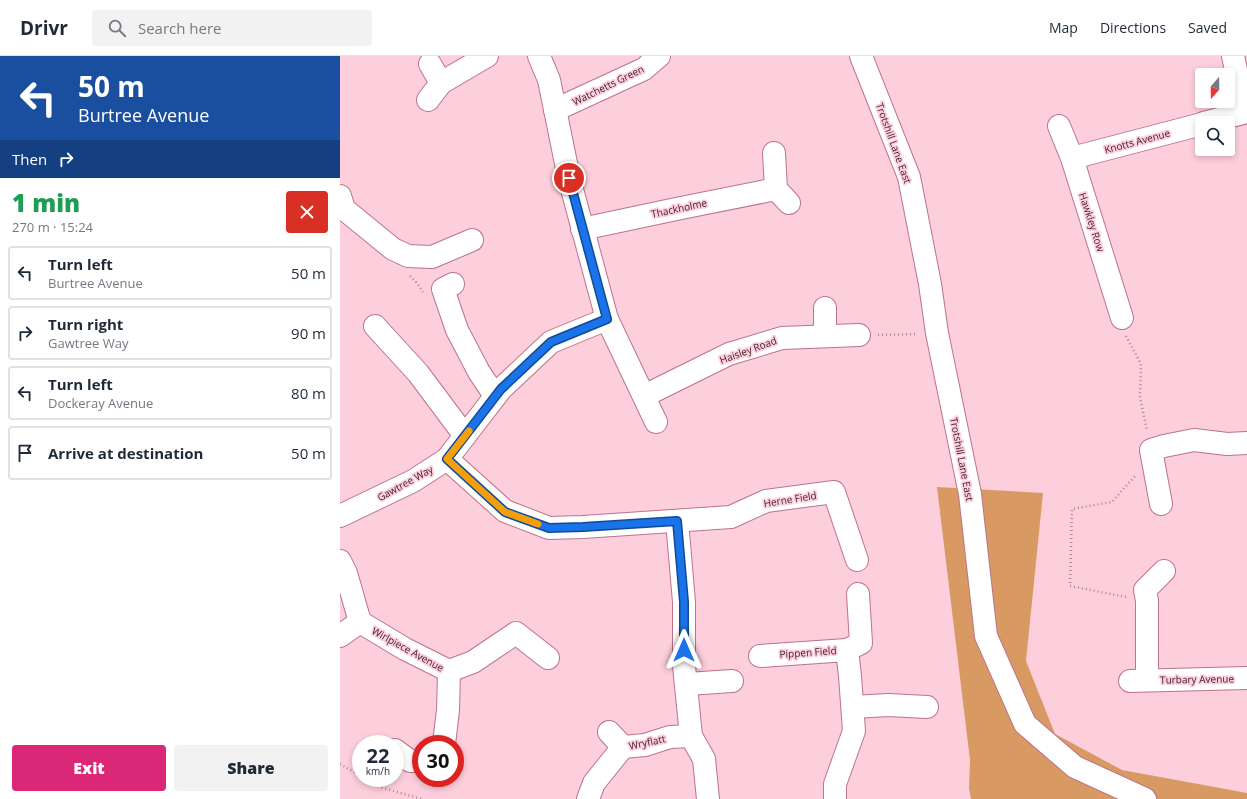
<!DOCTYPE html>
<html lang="en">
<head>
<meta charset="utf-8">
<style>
  :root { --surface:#fff; --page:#f2f2f3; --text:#1f2937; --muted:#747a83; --line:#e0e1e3; --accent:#db2777 }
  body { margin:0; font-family:"Open Sans",sans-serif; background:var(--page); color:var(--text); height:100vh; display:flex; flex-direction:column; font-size:15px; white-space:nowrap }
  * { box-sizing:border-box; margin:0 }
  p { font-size:13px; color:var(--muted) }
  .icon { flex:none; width:22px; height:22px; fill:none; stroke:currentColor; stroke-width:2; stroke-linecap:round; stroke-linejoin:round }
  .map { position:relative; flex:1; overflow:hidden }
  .drawer { display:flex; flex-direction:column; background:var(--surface); width:340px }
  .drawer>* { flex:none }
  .guide { background:#1a4fa0; color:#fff; overflow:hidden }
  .needle { width:26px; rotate:200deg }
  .fabs { position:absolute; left:855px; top:12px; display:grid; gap:8px }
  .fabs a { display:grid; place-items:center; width:40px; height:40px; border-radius:4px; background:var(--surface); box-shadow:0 2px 6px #0003; font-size:20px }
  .speed { position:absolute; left:12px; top:679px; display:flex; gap:8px; font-size:20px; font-weight:700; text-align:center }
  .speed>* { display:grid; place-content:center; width:52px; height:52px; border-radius:50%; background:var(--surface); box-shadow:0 2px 6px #0003; line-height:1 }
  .speed small { font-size:10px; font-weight:400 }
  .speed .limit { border:6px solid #d22; background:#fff; color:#111 }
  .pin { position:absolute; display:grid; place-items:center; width:34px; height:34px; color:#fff; margin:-17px; border:2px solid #fff; border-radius:50%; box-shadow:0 1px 4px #0007 }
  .me { position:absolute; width:44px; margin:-22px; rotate:0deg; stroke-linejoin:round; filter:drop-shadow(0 0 3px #0008) }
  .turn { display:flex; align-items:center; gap:14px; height:84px; padding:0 12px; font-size:18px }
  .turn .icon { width:52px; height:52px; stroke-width:2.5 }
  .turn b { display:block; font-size:28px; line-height:34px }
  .then { display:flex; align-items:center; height:38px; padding:0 12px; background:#0003; gap:8px; font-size:15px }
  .round { display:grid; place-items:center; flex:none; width:42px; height:42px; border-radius:4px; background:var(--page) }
  .headline { display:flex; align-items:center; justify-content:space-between; height:68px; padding:0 12px }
  h1 { font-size:24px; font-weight:800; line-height:30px; color:#1e9e55 }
  .cta { display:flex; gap:8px; margin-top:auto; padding:8px 12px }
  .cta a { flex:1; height:46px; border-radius:4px; background:var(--accent); color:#fff; font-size:16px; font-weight:800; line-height:46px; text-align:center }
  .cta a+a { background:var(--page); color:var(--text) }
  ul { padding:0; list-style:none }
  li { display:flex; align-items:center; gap:12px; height:54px; margin:0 8px 6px; padding:0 4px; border:2px solid var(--line); border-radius:4px }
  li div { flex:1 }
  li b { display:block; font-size:15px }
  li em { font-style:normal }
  header { display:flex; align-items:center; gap:24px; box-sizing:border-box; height:56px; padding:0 20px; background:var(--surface); border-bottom:1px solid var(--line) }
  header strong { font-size:19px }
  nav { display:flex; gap:22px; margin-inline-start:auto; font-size:14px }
  .search { width:280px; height:36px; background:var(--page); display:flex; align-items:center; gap:10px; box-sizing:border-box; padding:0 14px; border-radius:4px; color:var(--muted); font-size:15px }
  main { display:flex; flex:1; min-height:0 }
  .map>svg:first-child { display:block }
  .forest { fill:#d99963 }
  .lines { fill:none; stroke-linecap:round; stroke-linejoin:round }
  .minor-casing { stroke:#bb748a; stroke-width:24 }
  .path { stroke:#ae8691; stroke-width:2.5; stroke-dasharray:1 3; stroke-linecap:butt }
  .minor { stroke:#fff; stroke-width:22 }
  .route-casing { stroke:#114b97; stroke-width:10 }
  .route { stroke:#1a73e8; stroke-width:7 }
  .slow { stroke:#f59e0b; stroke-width:7 }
  .labels { text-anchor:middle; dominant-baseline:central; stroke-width:3.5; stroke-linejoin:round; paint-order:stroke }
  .street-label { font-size:10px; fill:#3b1e27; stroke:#fdcedb }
</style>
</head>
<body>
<header>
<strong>Drivr</strong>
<div class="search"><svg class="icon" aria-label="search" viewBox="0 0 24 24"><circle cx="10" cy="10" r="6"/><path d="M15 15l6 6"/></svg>Search here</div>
<nav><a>Map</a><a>Directions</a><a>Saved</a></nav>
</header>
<main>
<section class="drawer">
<div class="guide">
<div class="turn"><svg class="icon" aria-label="left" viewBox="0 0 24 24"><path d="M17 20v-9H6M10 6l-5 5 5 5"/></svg><div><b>50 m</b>Burtree Avenue</div></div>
<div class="then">Then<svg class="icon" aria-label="right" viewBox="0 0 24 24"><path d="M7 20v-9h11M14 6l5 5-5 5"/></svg></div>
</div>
<div class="headline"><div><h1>1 min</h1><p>270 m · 15:24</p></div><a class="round" style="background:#d93025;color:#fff"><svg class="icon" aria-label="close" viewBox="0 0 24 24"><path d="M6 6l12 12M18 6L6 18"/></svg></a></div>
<ul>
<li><svg class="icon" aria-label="left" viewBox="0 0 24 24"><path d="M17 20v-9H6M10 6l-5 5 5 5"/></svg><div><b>Turn left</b><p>Burtree Avenue</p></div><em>50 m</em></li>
<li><svg class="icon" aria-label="right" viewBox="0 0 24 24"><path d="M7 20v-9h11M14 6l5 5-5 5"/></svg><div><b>Turn right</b><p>Gawtree Way</p></div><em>90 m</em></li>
<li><svg class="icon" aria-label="left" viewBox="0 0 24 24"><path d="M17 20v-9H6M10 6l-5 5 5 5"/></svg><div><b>Turn left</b><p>Dockeray Avenue</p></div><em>80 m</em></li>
<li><svg class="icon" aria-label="arrive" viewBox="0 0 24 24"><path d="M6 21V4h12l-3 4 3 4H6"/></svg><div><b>Arrive at destination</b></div><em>50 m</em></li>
</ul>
<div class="cta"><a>Exit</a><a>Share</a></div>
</section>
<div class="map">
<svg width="907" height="743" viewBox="0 0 907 743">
  <rect width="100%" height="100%" fill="#fdcedb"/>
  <path class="forest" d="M597 431 703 437 686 605 715 678 782 714 907 737V743H631L629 732 630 704Z"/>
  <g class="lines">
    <defs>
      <g id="minor">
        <path d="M199 0 209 24 229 122 267 263 316 366"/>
        <path d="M521 0 569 121 590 228 597 277 630 438 646 580 685 668 735 711 805 743"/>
        <path d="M893 0 905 56"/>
        <path d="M90 8 101 27"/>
        <path d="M88 44 101 27 147 0"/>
        <path d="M215 54 304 13 319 0"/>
        <path d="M864 67 907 56"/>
        <path d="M719 70 732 102 782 262"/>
        <path d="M434 97 436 133 449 147"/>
        <path d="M732 102 862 68"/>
        <path d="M0 140 4 153 53 193 68 200 92 201 132 184"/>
        <path d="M242 173 341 152 436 133"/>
        <path d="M113 228 103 233 117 274 139 316 155 340"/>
        <path d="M485 252V280"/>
        <path d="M35 270 78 317 125 380"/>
        <path d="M304 340 389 298 442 282 519 279"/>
        <path d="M107 403 165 455 209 472 243 471 391 461 426 445 494 436 517 504"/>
        <path d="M821 448 811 394 824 390 854 384 887 388 907 387"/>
        <path d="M0 460 73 425 107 403 161 333 211 286 267 263"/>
        <path d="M337 465 344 546V610L351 680 364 703 368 743"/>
        <path d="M0 505 6 517 20 566 65 593 109 615 133 606 176 577 208 602"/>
        <path d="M0 580 20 566"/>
        <path d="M507 594 521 587 518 538"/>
        <path d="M420 600 507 594 510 620 514 675 495 728V743"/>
        <path d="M807 624V545L805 534 824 515"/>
        <path d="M790 625 907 622"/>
        <path d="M347 628 392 625"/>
        <path d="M513 651 548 649 587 651"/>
        <path d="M269 676 283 691 305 689 330 681 351 680"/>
        <path d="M104 688 108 654 109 615"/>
        <path d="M55 694 70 705H81"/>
        <path d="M248 743 254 727 283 691"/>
      </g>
    </defs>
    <use href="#minor" class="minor-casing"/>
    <g class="path">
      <path d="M70 220 76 226 83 236"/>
      <path d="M538 279 577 278"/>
      <path d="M786 280 801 308 800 341 807 375"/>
      <path d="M786 541 730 530 732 453 772 446 795 420"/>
      <path d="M0 708 21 720"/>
      <path d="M24 722 39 731 82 743"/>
    </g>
    <use href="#minor" class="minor"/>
  </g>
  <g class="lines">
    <defs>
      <path id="route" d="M229 122 267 263 211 286 161 333 107 403 165 456 209 472 243 471 337 465 344 546V594"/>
    </defs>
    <use href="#route" class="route-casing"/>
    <use href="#route" class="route"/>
    <path class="slow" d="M129 375 107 403 165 456 198 468"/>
  </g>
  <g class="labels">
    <g class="street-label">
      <text transform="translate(268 29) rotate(-26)">Watchetts Green</text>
      <text transform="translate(797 85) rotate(-15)">Knotts Avenue</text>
      <text transform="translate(554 87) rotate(70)">Trotshill Lane East</text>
      <text transform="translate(339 152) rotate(-12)">Thackholme</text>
      <text transform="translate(752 166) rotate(72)">Hawkley Row</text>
      <text transform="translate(408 294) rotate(-20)">Haisley Road</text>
      <text transform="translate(622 403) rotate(79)">Trotshill Lane East</text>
      <text transform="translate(65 427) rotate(-29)">Gawtree Way</text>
      <text transform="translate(450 443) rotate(-9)">Herne Field</text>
      <text transform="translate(68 593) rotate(29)">Wirlpiece Avenue</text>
      <text transform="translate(468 596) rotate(-4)">Pippen Field</text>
      <text transform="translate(857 623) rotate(-1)">Turbary Avenue</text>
      <text transform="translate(307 686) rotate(-12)">Wryflatt</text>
    </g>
  </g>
</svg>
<div class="fabs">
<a><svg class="needle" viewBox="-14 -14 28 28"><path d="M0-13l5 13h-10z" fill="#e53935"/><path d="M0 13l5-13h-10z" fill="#747a83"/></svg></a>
<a><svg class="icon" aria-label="search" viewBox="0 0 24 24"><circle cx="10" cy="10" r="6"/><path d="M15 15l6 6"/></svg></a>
</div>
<div class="speed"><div>22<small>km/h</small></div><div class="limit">30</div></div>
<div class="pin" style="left:229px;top:122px;background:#d93025"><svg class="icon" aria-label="arrive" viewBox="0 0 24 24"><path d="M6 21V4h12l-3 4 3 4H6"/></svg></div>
<svg class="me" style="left:344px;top:594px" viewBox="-20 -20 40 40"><path d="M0-17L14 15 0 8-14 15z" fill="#1a73e8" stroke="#fff" stroke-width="4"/></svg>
</div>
</main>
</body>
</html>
